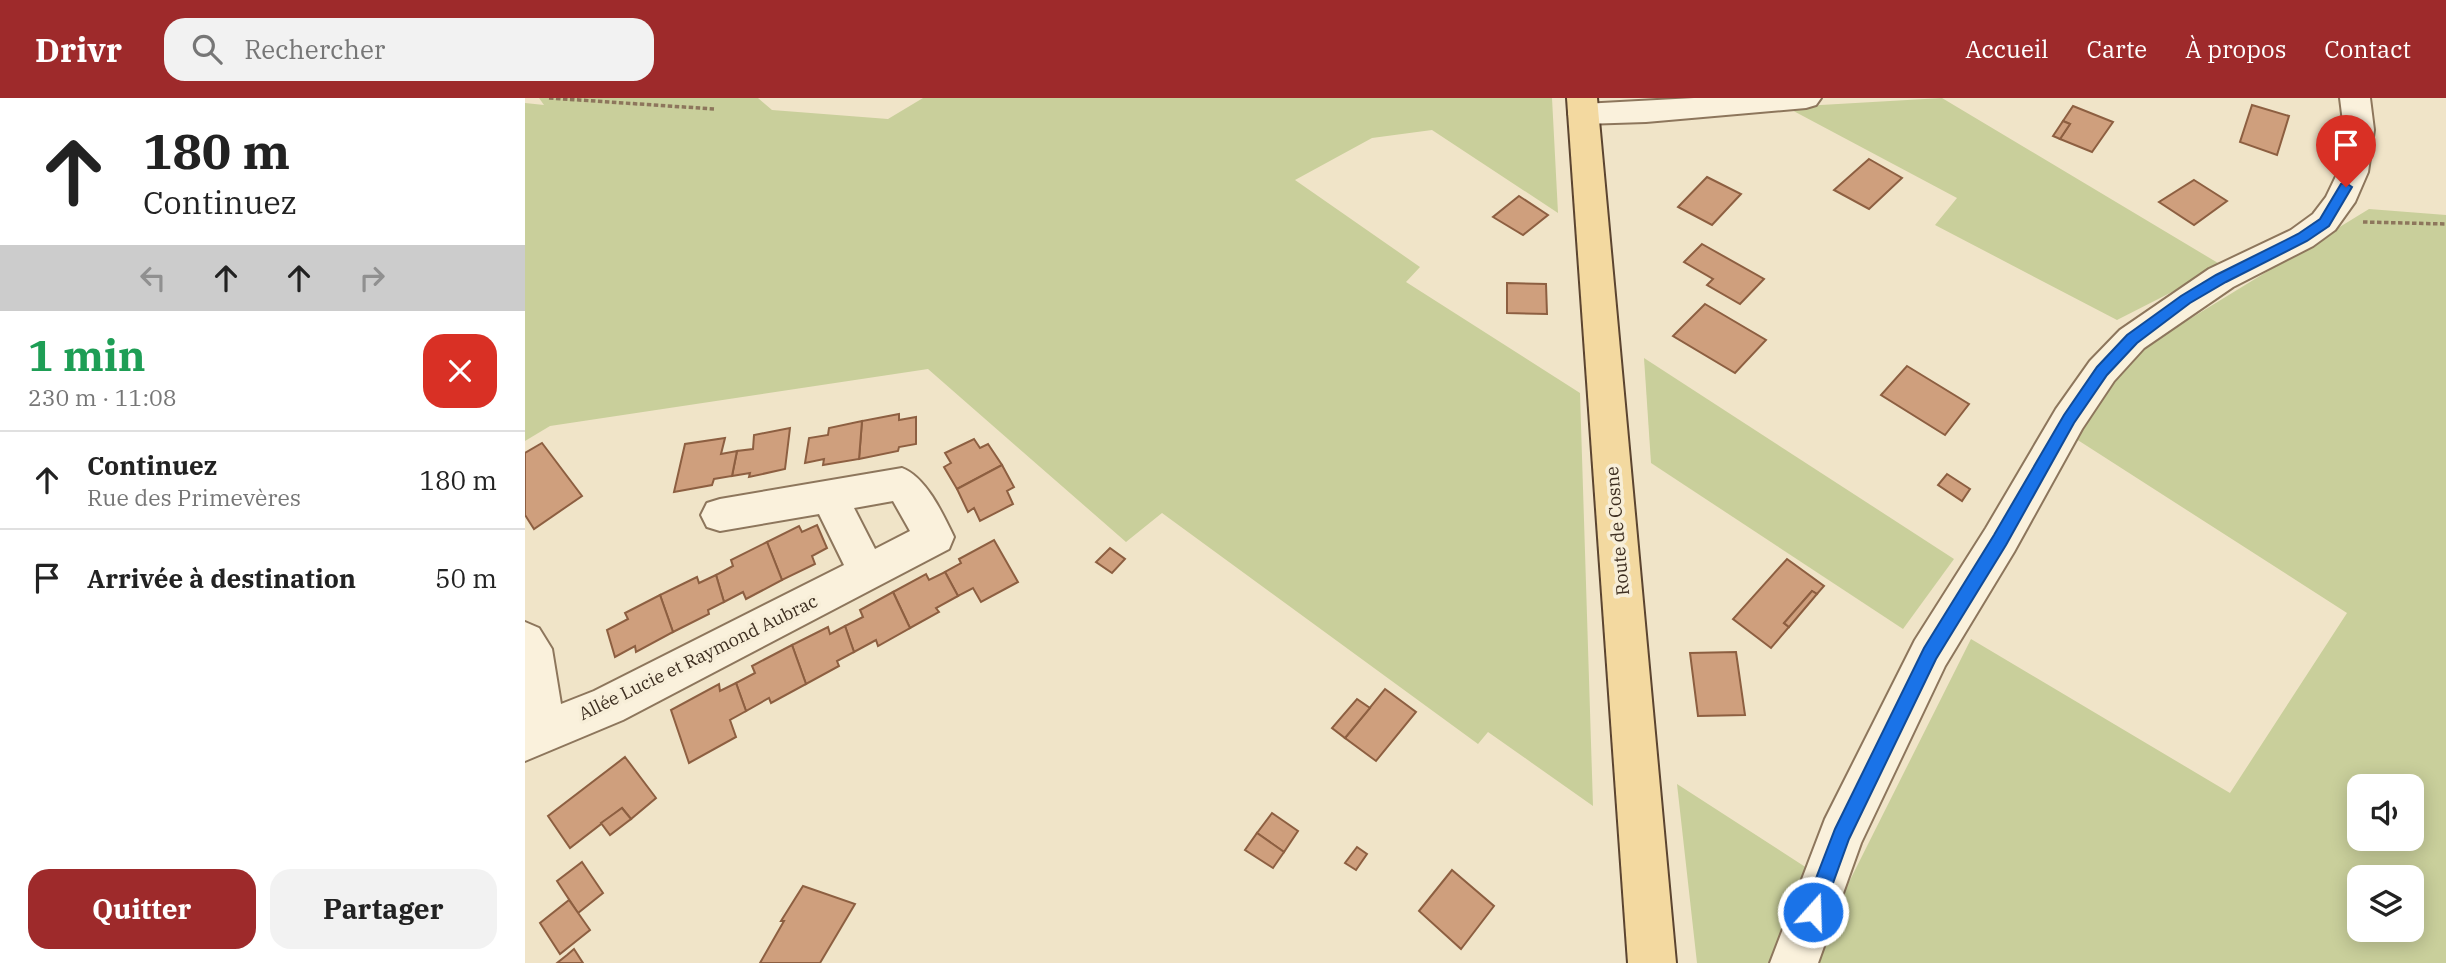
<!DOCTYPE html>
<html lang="fr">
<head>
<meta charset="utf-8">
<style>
  :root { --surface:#fff; --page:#f2f2f2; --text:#222; --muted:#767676; --line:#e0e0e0; --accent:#9e2a2b }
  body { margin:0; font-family:"IBM Plex Serif",serif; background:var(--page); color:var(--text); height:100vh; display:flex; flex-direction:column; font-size:26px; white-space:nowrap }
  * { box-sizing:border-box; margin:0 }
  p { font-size:23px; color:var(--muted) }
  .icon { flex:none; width:38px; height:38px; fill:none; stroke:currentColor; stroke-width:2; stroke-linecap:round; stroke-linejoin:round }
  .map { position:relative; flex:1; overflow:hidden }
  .details { display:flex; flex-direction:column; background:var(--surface); width:525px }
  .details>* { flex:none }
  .guide { background:#fff; color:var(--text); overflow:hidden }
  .controls { position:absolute; left:1822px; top:676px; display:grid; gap:14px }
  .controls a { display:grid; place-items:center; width:77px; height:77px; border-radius:14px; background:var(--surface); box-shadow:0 4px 18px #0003; font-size:35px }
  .pin { position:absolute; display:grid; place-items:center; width:60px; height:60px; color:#fff; margin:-72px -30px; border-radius:50% 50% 50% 0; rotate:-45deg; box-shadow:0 0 7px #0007 }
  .pin .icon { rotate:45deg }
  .me { position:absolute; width:77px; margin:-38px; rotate:20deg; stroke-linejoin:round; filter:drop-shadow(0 0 5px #0008) }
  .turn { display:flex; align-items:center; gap:24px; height:147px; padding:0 28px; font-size:32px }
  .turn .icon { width:91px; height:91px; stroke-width:2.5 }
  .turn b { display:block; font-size:49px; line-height:60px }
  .lanes { display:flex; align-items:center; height:66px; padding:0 28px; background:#0003; justify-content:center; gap:35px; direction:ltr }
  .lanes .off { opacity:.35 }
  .round { display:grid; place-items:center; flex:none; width:74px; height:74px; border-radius:21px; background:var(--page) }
  .summary { display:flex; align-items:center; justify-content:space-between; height:119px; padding:0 28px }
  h1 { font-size:42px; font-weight:700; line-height:52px; color:#1e9e55 }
  .primary-button { display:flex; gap:14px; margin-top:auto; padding:14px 28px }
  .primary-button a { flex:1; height:80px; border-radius:21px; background:var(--accent); color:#fff; font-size:28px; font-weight:700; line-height:80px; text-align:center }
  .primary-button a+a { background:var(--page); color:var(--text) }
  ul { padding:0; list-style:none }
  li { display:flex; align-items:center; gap:21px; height:98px; padding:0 28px; border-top:2px solid var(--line) }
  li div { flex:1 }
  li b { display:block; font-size:26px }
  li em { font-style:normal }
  header { display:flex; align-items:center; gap:42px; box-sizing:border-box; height:98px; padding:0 35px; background:var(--accent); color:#fff }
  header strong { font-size:33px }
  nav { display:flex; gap:38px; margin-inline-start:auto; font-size:24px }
  .search { width:490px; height:63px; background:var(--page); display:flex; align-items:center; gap:18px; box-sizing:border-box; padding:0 24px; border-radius:21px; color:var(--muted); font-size:26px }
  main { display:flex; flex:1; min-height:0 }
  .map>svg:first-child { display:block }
  .green { fill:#c9cf9b; fill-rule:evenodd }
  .building { fill:#cf9f7d; stroke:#8d5f41; stroke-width:2 }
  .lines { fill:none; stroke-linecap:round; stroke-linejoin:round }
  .minor-casing { stroke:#8d765c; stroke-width:4 }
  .major-casing { stroke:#5b4430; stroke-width:4 }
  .path { stroke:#8d765c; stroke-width:3.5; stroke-dasharray:4.5 2.5; stroke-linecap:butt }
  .minor { fill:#faf1dc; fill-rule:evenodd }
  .major { fill:#f3d9a0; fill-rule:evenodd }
  .route { fill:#1a73e8; stroke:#114b97; stroke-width:2 }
  .labels { text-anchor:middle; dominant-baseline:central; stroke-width:7; stroke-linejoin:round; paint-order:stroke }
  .street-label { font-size:18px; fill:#3d2e20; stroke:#f7eed8 }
</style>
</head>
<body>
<header>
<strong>Drivr</strong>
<div class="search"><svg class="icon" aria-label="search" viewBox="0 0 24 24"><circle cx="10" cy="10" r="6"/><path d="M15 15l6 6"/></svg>Rechercher</div>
<nav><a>Accueil</a><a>Carte</a><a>À propos</a><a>Contact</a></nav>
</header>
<main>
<section class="details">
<div class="guide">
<div class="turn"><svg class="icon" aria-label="ahead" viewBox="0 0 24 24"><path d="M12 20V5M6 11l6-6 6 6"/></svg><div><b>180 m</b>Continuez</div></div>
<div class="lanes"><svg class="icon off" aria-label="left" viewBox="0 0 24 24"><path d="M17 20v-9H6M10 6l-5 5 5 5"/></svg><svg class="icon" aria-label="ahead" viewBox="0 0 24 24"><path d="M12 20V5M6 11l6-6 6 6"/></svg><svg class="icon" aria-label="ahead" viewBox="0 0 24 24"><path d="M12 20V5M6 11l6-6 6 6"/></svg><svg class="icon off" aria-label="right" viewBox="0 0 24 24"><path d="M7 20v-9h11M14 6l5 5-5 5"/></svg></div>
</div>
<div class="summary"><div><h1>1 min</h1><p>230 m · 11:08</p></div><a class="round" style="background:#d93025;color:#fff"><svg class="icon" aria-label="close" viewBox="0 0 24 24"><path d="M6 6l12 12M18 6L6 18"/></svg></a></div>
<ul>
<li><svg class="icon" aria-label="ahead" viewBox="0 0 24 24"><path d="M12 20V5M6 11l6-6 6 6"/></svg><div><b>Continuez</b><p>Rue des Primevères</p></div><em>180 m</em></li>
<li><svg class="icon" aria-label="arrive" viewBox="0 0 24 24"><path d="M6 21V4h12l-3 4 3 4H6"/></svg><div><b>Arrivée à destination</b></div><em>50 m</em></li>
</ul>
<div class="primary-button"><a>Quitter</a><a>Partager</a></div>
</section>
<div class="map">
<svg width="1921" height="865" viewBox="0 0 1921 865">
  <rect width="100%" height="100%" fill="#f0e4c8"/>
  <g class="green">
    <path d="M14 0H233L247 12 363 21 398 0H1027L1033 115 907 32 847 40 770 82 895 169 881 184 1055 295 1068 708 963 634 953 646 637 415 601 444 403 271 25 328 0 343V5L19 7Z"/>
    <path d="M1417 0 1698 168 1592 222 1410 127 1432 100 1261 9Z"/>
    <path d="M1844 111 1921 117V865H1172L1152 686 1319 794 1446 541 1705 695 1822 515 1548 339 1614 252ZM1834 688H1886V740H1834ZM1834 779H1886V831H1834Z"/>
    <path d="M1119 260 1429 461 1378 531 1126 365Z"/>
  </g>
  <g class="building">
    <path d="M1727 7 1764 18 1752 57 1715 44Z"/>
    <path d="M1548 8 1588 24 1567 54 1535 41 1545 26 1538 23Z"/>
    <path d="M1538 23 1545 26 1535 41 1528 38Z"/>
    <path d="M1344 61 1377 80 1344 111 1309 92Z"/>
    <path d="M1182 79 1216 96 1187 127 1153 109Z"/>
    <path d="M1669 82 1702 103 1669 127 1634 104Z"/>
    <path d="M994 98 1023 117 998 137 968 119Z"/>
    <path d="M1177 146 1239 181 1215 206 1182 187 1188 181 1159 164Z"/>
    <path d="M982 185 1021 186 1022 216 982 215Z"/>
    <path d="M1180 206 1241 242 1210 275 1148 238Z"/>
    <path d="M1382 268 1444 306 1420 337 1356 297Z"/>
    <path d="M374 316V322L391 319V346L374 349 373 353 334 361 337 323Z"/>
    <path d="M337 323 334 361 298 367 299 361 280 365 284 340 303 337 304 330Z"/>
    <path d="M265 330 260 371 224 379 225 375 207 378 212 353 228 351 229 337Z"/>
    <path d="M200 340 196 356 212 353 207 378 189 381 187 387 149 394 160 346Z"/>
    <path d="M449 341 455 350 463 346 477 367 432 391 419 369 426 365 420 355Z"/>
    <path d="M17 345 57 398 9 431 0 417V355Z"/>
    <path d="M477 367 489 389 482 393 488 406 455 423 449 410 443 414 432 391Z"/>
    <path d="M1422 376 1445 391 1437 403 1413 387Z"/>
    <path d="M292 427 302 450 287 458 290 466 257 482 242 444 274 428 277 434Z"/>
    <path d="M469 442 493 484 456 504 448 490 433 498 420 474 436 465 434 461Z"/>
    <path d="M242 444 257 482 221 501 218 494 199 504 191 477 208 468 206 462Z"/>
    <path d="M585 450 600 461 587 475 571 464Z"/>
    <path d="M1262 461 1299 488 1292 496 1287 493 1259 525 1264 529 1246 550 1208 521Z"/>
    <path d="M420 474 433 498 411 510 414 514 385 530 368 494 401 476 404 482Z"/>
    <path d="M191 477 199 504 183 512 184 516 148 534 135 497 172 479 174 485Z"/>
    <path d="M1287 493 1292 496 1264 529 1259 525Z"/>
    <path d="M368 494 385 530 353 548 351 542 329 554 320 528 338 519 335 512Z"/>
    <path d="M135 497 148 534 111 554 110 548 90 559 82 532 103 521 100 515Z"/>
    <path d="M320 528 329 554 312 563 314 568 281 586 267 547 303 529 305 536Z"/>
    <path d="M267 547 281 586 246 605 244 600 221 613 211 585 230 575 227 568Z"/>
    <path d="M1211 554 1220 617 1173 618 1165 555Z"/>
    <path d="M211 585 221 613 205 622 211 639 164 665 146 612 194 586 195 593Z"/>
    <path d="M860 591 891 614 851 663 820 640Z"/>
    <path d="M832 601 845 610 820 640 807 630Z"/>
    <path d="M100 659 131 700 106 721 97 710 45 750 23 718Z"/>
    <path d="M97 710 106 721 85 737 76 725Z"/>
    <path d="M747 715 773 733 759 754 732 735Z"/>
    <path d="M732 735 759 754 748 770 720 752Z"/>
    <path d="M832 749 842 756 831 772 820 765Z"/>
    <path d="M57 764 78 795 53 815 32 783Z"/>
    <path d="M927 772 969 808 936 851 894 813Z"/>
    <path d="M278 788 330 806 295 865H235L259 823H256Z"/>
    <path d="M44 802 65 832 35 856 15 825Z"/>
    <path d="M49 851 58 865H32L42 857Z"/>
  </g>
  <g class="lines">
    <defs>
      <g id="minor">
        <path d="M1169 0H1296L1291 7 1281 10 1121 24 1058 26 1048 23 1043 16 1048 9 1058 6Z"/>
        <path d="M1815 0H1845L1849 32 1843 74 1830 104 1810 132 1788 148 1708 189 1619 250 1589 283 1557 331 1489 454 1420 568 1336 745 1293 865H1245L1300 721 1390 542 1461 430 1531 311 1565 263 1595 232 1684 171 1766 132 1788 116 1801 99 1813 74 1819 32Z"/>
        <path d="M377 370C401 379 418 416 429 439L424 451 98 622 0 663V524L14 530 27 551 36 606 69 593 319 467 294 416 195 433 182 429 176 417 182 405 195 401ZM368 403 385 433 350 451 329 410Z"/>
      </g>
      <path id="major" d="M1042 0H1072L1151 865H1103Z"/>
    </defs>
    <use href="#minor" class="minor-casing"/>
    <use href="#major" class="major-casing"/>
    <g class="path">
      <path d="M24 0 189 11"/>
      <path d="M1838 124 1921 126"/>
    </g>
    <use href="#minor" class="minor"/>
    <use href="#major" class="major"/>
  </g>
  <path class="route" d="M1821 85 1827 89 1804 128 1782 143 1701 184 1665 205 1612 245 1582 277 1549 325 1481 447 1411 561 1324 741 1295 821 1288 824 1281 821 1278 814 1310 731 1399 550 1469 437 1539 317 1572 269 1602 237 1656 198 1691 177 1773 136 1795 121 1816 86Z"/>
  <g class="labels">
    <g class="street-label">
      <text transform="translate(1092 433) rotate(-95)">Route de Cosne</text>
      <text transform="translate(173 559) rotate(-26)">Allée Lucie et Raymond Aubrac</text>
    </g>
  </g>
</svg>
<div class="controls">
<a><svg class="icon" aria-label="sound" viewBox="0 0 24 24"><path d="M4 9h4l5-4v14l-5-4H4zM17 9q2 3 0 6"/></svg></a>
<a><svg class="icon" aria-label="layers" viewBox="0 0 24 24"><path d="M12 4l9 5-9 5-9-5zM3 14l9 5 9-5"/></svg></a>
</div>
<div class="pin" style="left:1821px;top:89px;background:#d93025"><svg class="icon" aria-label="arrive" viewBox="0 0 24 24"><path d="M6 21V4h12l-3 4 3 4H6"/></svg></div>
<svg class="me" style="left:1288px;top:814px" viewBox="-20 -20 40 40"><circle r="17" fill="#1a73e8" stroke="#fff" stroke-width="3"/><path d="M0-11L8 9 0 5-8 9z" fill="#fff"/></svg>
</div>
</main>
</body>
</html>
